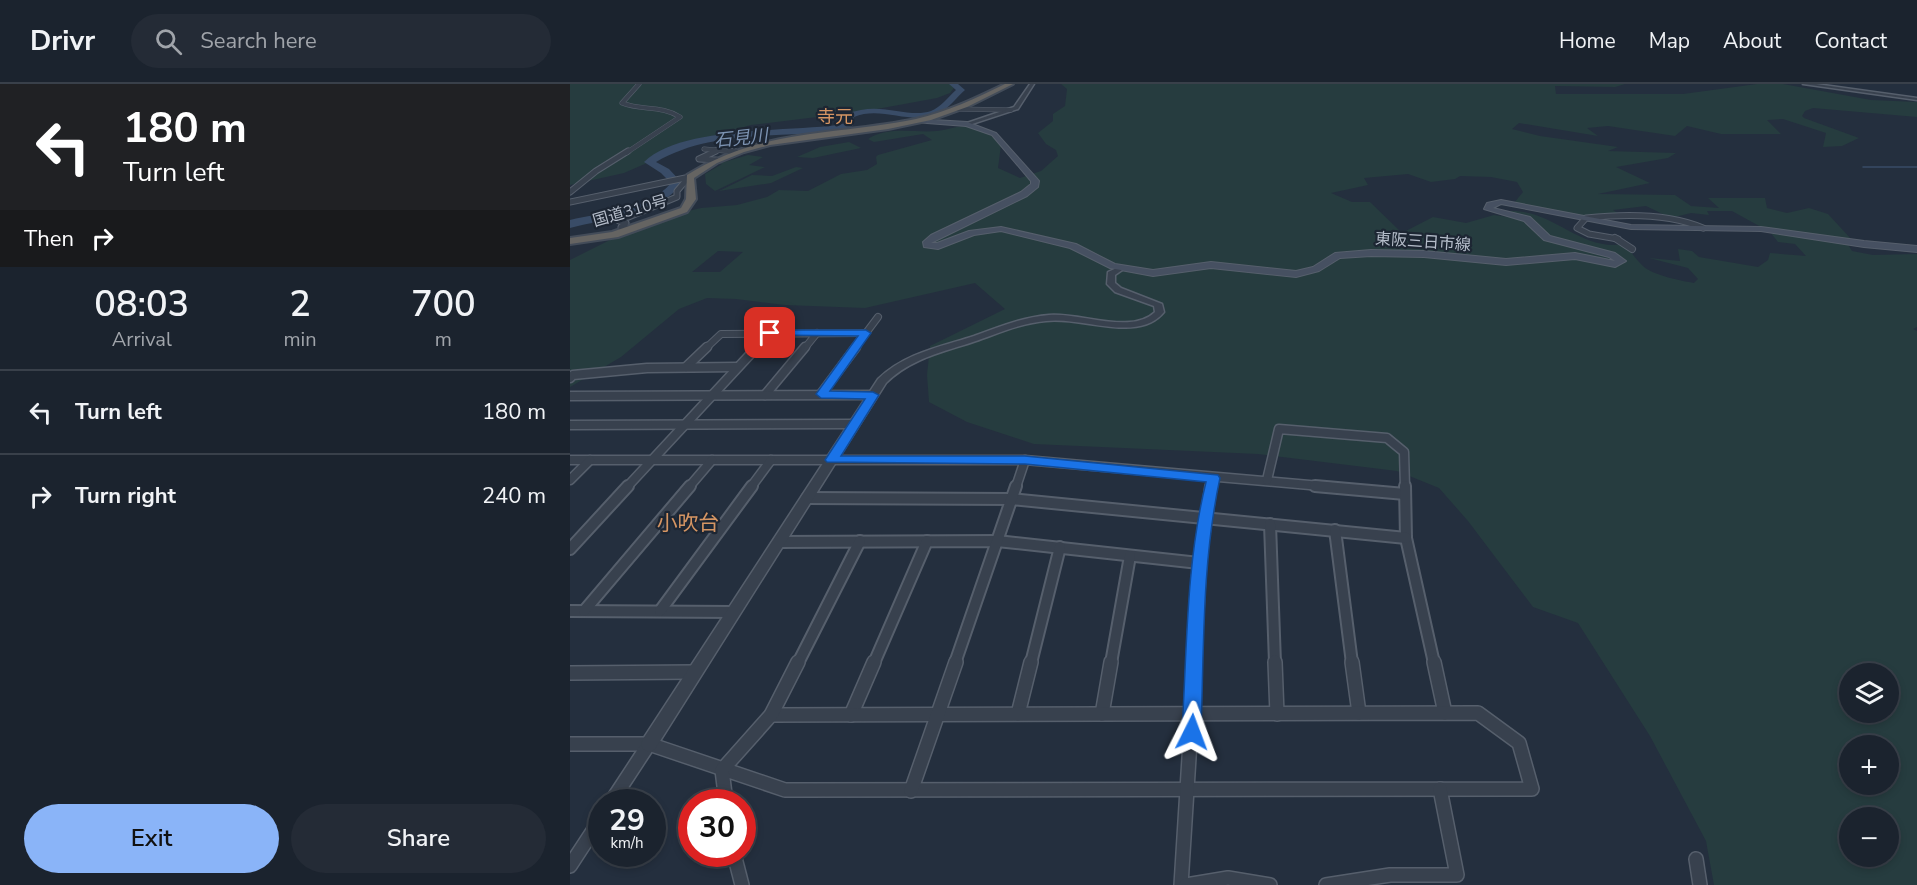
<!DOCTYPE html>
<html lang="en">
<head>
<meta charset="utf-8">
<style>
  :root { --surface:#1b232e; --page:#242b36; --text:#f1f3f6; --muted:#a0a4aa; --line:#39404a; --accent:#8ab4f8 }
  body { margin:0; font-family:"Nunito Sans","Noto Sans JP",sans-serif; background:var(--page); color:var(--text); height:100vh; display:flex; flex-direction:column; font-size:22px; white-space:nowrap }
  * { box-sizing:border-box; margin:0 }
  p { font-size:20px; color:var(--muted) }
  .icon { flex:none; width:33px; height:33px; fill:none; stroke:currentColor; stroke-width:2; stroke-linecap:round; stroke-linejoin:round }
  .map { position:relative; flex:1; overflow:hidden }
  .sheet { display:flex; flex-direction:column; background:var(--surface); width:570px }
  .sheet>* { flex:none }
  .banner { background:#202124; color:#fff; overflow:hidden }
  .controls { position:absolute; left:1269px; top:579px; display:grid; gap:12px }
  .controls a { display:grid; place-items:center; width:60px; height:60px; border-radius:50%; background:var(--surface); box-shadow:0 3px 9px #0003,0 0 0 2px var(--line); font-size:30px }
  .speed { position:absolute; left:18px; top:705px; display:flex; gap:12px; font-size:30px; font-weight:700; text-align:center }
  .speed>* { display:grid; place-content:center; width:78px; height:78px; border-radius:50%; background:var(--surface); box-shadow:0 3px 9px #0003,0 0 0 2px var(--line); line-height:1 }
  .speed small { font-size:15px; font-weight:400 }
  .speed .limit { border:9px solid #d22; background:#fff; color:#111 }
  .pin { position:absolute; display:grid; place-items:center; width:51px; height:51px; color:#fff; margin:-26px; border-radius:12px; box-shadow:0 3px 9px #0006 }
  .me { position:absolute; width:66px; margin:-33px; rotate:3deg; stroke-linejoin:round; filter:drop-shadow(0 0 4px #0008) }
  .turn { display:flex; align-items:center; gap:21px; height:126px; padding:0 24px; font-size:27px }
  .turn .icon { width:78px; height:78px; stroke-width:2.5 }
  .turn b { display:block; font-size:42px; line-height:51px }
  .then { display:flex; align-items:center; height:57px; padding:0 24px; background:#0003; gap:12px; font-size:22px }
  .eta { display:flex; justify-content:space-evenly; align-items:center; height:102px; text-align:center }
  .eta b { font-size:36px; font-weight:600; line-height:42px }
  .button { display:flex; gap:12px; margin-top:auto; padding:12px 24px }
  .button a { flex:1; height:69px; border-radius:36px; background:var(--accent); color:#111; font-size:24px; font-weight:600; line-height:69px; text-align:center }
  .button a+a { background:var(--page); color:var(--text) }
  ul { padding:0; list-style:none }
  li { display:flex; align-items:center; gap:18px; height:84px; padding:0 24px; border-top:2px solid var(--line) }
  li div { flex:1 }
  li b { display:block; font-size:22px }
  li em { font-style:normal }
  header { display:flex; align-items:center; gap:36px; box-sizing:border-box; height:84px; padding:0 30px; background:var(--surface); border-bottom:2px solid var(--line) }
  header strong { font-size:28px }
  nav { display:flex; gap:33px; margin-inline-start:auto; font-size:21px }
  .search { width:420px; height:54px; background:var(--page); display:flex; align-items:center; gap:15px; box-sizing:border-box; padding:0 21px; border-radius:33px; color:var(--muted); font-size:22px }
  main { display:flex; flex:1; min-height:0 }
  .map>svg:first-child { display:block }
  .green { fill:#263c3f; fill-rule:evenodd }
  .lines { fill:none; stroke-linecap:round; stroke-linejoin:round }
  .stream { stroke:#394c67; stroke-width:1.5 }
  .river { fill:#394c67; fill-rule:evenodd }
  .minor-far5-casing { stroke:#565f6c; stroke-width:5 }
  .minor-far4-casing { stroke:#565f6c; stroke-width:7 }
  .minor-far3-casing { stroke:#565f6c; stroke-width:8 }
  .minor-far2-casing { stroke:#565f6c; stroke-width:11 }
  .minor-far1-casing { stroke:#565f6c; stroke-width:14 }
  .minor-casing { stroke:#565f6c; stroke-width:16 }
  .tertiary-casing { stroke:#565f6c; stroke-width:3 }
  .secondary-casing { stroke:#565f6c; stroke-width:2 }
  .trunk-casing { stroke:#434c59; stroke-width:4 }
  .minor-far5 { stroke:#38414e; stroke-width:4 }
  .minor-far4 { stroke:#38414e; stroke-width:5 }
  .minor-far3 { stroke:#38414e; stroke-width:6 }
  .minor-far2 { stroke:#38414e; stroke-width:8 }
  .minor-far1 { stroke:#38414e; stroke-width:10 }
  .minor { stroke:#38414e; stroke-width:13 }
  .tertiary { fill:#38414e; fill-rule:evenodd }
  .secondary { fill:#465061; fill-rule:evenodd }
  .trunk { fill:#656462; fill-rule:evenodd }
  .route { fill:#1a73e8; stroke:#114b97; stroke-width:1.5 }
  .labels { text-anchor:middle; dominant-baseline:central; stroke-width:4.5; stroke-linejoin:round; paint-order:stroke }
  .far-street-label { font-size:16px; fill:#b4bcc9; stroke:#1d2633 }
  .far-neighbourhood-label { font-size:18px; fill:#d59563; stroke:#1d2633 }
  .far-water-label { font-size:18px; font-style:italic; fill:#7c92b1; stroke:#1d2633 }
  .neighbourhood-label { font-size:21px; fill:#d59563; stroke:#1d2633 }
</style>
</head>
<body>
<header>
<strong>Drivr</strong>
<div class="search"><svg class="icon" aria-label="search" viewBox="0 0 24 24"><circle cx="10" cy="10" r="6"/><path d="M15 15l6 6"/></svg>Search here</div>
<nav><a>Home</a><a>Map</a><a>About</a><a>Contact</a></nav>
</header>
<main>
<section class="sheet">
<div class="banner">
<div class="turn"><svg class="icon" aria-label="left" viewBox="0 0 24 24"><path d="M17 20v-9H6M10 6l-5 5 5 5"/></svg><div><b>180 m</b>Turn left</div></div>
<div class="then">Then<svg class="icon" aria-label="right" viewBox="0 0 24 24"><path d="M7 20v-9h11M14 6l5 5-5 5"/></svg></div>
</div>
<div class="eta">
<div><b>08:03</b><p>Arrival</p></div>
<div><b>2</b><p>min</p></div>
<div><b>700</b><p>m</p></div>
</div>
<ul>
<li><svg class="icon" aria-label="left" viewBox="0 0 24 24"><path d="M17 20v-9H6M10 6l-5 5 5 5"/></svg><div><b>Turn left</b></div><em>180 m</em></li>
<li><svg class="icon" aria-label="right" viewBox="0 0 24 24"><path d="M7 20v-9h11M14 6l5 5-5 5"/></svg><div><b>Turn right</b></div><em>240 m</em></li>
</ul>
<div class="button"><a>Exit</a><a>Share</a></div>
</section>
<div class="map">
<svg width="1347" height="801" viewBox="0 0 1347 801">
  <rect width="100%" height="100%" fill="#242f3e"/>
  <g class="green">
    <path d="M0 0H387L380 9 367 14 296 27 181 41 132 55 54 89 0 101Z"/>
    <path d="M491 0H1055L1045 3 985 2 986 10H1113L1187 0H1213L1301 16 1347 18V33L1243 24 1235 27 1232 32 1234 34 1289 54 1272 62 1253 63 1256 49 1213 35 1197 36 1211 50H1151L1117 42 1105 52 1038 42 1017 44 1028 52 949 39 942 45 970 52 1048 63 1038 67 1106 69 1098 74 1046 83 1080 99 1028 110 1105 111 1121 122 1149 124 1138 114H1195L1197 124 1217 129 1239 124 1258 130 1282 156 1191 143 1162 127H1137L1139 131 1121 129 1101 134 1076 122 1043 126 1049 130 1015 132 944 119 953 108 947 98 921 93 890 92 885 95 861 98 838 90 794 94 798 101 761 109 782 118H800L832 149 863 133 896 139 924 131 957 136 939 127C983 125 1011 168 1054 160 1061 167 1066 176 1073 182 1082 191 1112 197 1124 199L1128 195 1118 184 1079 174 1110 177 1108 165 1122 167 1129 173 1188 183 1198 176 1200 169 1236 172 1225 160 1208 158 1200 148 1277 159 1282 167 1303 171 1347 170V243L1343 245 1347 247V801H1144L1136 757 1080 652 1008 539 963 523 898 437 869 404 827 387 688 370 464 360 397 338 359 318 357 291 360 262 435 225 405 199 295 224 215 221 166 215 137 214 109 225 51 273 0 303V176L50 151 110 129 131 124 167 121 197 113 209 106 238 107 271 90 297 86 307 80 306 73 308 71 362 56 353 50 304 58 298 55C319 42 343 49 367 47 378 46 387 41 399 43 412 45 423 51 431 61L428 84 450 94 471 87 488 72 486 66 476 60 468 49 483 37V30L495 22 497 5ZM148 167 173 168 150 188H122ZM1280 590H1318V628H1280ZM1280 662H1318V700H1280ZM1280 734H1318V772H1280Z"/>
    <path d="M279 58 291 64 243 74 227 73 250 63Z"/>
    <path d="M178 71 193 73 179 81 195 83 145 107 136 100 135 90 152 80H148Z"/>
    <path d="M226 83 233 84 201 99 149 107 182 91 202 92Z"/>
  </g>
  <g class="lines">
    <path class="stream" d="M1293 83H1347"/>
    <path class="river" d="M379 0H388L395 6C387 13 379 24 370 29 343 43 312 21 284 33L283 42 268 47C208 54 140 46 86 78L99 85 112 99C88 132 37 134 0 144V136C32 128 79 126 101 99L91 89 74 78C111 42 216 48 267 41L276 39 277 30C310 16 337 35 361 27 371 23 378 13 386 6Z"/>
    <defs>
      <g id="minor-far5">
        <path d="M386 25 441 26"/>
        <path d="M134 65 166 68"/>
        <path d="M56 69 110 33C91 21 72 27 52 19L69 0"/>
        <path d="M142 69 149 66"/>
      </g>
      <g id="minor-far4">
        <path d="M146 67 129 75 146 76"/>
        <path d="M160 67 166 68"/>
        <path d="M0 108 26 87 58 67"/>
        <path d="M0 118 120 93"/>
        <path d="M61 145 51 143 56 139 49 137 107 113V107L118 94"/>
        <path d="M1048 155 1019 150 1007 144 1016 134C1053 130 1098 129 1133 144"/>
      </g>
      <g id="minor-far3">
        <path d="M1045 154 1062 165"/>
        <path d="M135 265 151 250 296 249"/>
        <path d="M185 265 200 249"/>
        <path d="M234 265 247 249"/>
        <path d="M284 265 308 233"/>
      </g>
      <g id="minor-far2">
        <path d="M116 283 137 263"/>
        <path d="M0 294 3 291 77 284 167 283"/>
        <path d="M251 310 286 263"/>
        <path d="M195 311 235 263"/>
        <path d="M0 312 303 311"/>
        <path d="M0 341 284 340"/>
        <path d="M0 376H455L762 403"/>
        <path d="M0 396 20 376"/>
        <path d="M697 396 709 345 817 354 834 368 835 403"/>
        <path d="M57 403 187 263"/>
        <path d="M119 403 142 376"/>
        <path d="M181 403 201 376"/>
        <path d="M446 403 455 376"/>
        <path d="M641 403 643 394"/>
      </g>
      <g id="minor-far1">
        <path d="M745 402 835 410"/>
        <path d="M835 402 836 454 864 579"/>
        <path d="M237 414 441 415 836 454"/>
        <path d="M700 440 705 579"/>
        <path d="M765 446 782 579"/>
        <path d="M209 458 427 457 629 479"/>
        <path d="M0 465 58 402"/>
        <path d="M0 527 164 528"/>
        <path d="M14 527 120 402"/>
        <path d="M90 527 182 402"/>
        <path d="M228 579 290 457"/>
        <path d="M304 579 357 457"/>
        <path d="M385 579 446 402"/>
        <path d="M461 579 490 463"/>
        <path d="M541 579 560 472"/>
        <path d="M625 579 631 469 641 402"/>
      </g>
      <g id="minor">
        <path d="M705 578 707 630"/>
        <path d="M782 578 789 629"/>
        <path d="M864 578 875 629"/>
        <path d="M0 589 125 588"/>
        <path d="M448 630 461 578"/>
        <path d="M532 630 541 578"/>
        <path d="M281 631 304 578"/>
        <path d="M0 660H79L215 706 962 705 949 659 908 629 201 631"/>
        <path d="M341 707 386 578"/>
        <path d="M41 718 79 660"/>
        <path d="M156 718 152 686 201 631 228 578"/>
        <path d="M164 770 172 801"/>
        <path d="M1126 775 1130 801"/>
        <path d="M0 782 32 733"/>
        <path d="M611 801 625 578"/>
        <path d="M616 801 658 794 700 801"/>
        <path d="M756 801 820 791H887L870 705"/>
      </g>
      <g id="tertiary">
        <path d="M460 0H464L448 25 399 41 394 40 444 23Z"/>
        <path d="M1233 0H1246L1347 14V16Z"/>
        <path d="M551 182 555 184 545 191V199L551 204 592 220 594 228C568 260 512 232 476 237 452 239 429 249 406 257 374 268 341 274 316 299L85 665 79 668 73 665 71 660 73 655 308 295C335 269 370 263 404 252 428 243 453 233 479 231 510 228 561 251 585 228L584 222 545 208 537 200 538 188Z"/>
      </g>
      <path id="secondary" d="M346 35 397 38 426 49 469 97 468 103 457 112 361 159H367L399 147 431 143 506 160 545 180 583 186 641 178 726 187 743 183 765 169 801 166 854 167 936 175 1005 169 1045 177 1039 173 974 156 954 137 914 125 917 119 931 116 1061 141 1191 143 1294 157 1347 162V168L1294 163 1191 147 1061 145 931 120 923 124 960 133 980 152 1045 169 1056 177 1045 183 1005 175 936 181 854 173 801 172 770 174 749 187 726 193 641 184 583 192 540 184 500 164 431 147 404 151 368 165 354 163 353 158 361 151 451 108 461 100V97L422 51 396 42 344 38Z"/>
      <path id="trunk" d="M435 0H443L397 23 361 36 318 45 200 61 174 68 147 79 124 94 126 115 117 128 48 153 0 160V154L42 148 111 124 116 115 117 91C192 44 263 52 346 35 377 28 406 14 435 0Z"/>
    </defs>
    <use href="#minor-far5" class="minor-far5-casing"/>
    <use href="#minor-far4" class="minor-far4-casing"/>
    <use href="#minor-far3" class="minor-far3-casing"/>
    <use href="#minor-far2" class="minor-far2-casing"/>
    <use href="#minor-far1" class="minor-far1-casing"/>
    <use href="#minor" class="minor-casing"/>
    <use href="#tertiary" class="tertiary-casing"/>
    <use href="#secondary" class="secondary-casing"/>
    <use href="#trunk" class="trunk-casing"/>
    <use href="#minor-far5" class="minor-far5"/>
    <use href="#minor-far4" class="minor-far4"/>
    <use href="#minor-far3" class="minor-far3"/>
    <use href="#minor-far2" class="minor-far2"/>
    <use href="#minor-far1" class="minor-far1"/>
    <use href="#minor" class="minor"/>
    <use href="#tertiary" class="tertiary"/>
    <use href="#secondary" class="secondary"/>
    <use href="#trunk" class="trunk"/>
  </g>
  <path class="route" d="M200 246H296L301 249 260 307 303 308 309 311 271 372H455L648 391 650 394C632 477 634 563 631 648L628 654 622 656 615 654 612 648C617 564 616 479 636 398L455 380 257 378 255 376 295 315 251 314 246 310 288 252 197 251 195 249Z"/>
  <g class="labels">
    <g class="far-street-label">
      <text transform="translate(60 127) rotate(-16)">国道310号</text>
      <text transform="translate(853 158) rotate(4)">東阪三日市線</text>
    </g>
    <g class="far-neighbourhood-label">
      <text x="265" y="33">寺元</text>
    </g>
    <g class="far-water-label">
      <text transform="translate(171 54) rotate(-6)">石見川</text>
    </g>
    <g class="neighbourhood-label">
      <text x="118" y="439">小吹台</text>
    </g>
  </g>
</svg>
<div class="controls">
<a><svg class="icon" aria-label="layers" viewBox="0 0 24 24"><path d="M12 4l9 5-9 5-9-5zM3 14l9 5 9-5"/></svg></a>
<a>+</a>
<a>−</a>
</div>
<div class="speed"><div>29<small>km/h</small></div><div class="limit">30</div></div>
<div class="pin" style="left:200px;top:249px;background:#d93025"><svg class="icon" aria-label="arrive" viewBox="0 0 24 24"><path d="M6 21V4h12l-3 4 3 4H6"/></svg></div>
<svg class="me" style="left:622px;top:648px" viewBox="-20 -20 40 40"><path d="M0-17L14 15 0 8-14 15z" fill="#1a73e8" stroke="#fff" stroke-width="4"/></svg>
</div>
</main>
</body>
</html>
